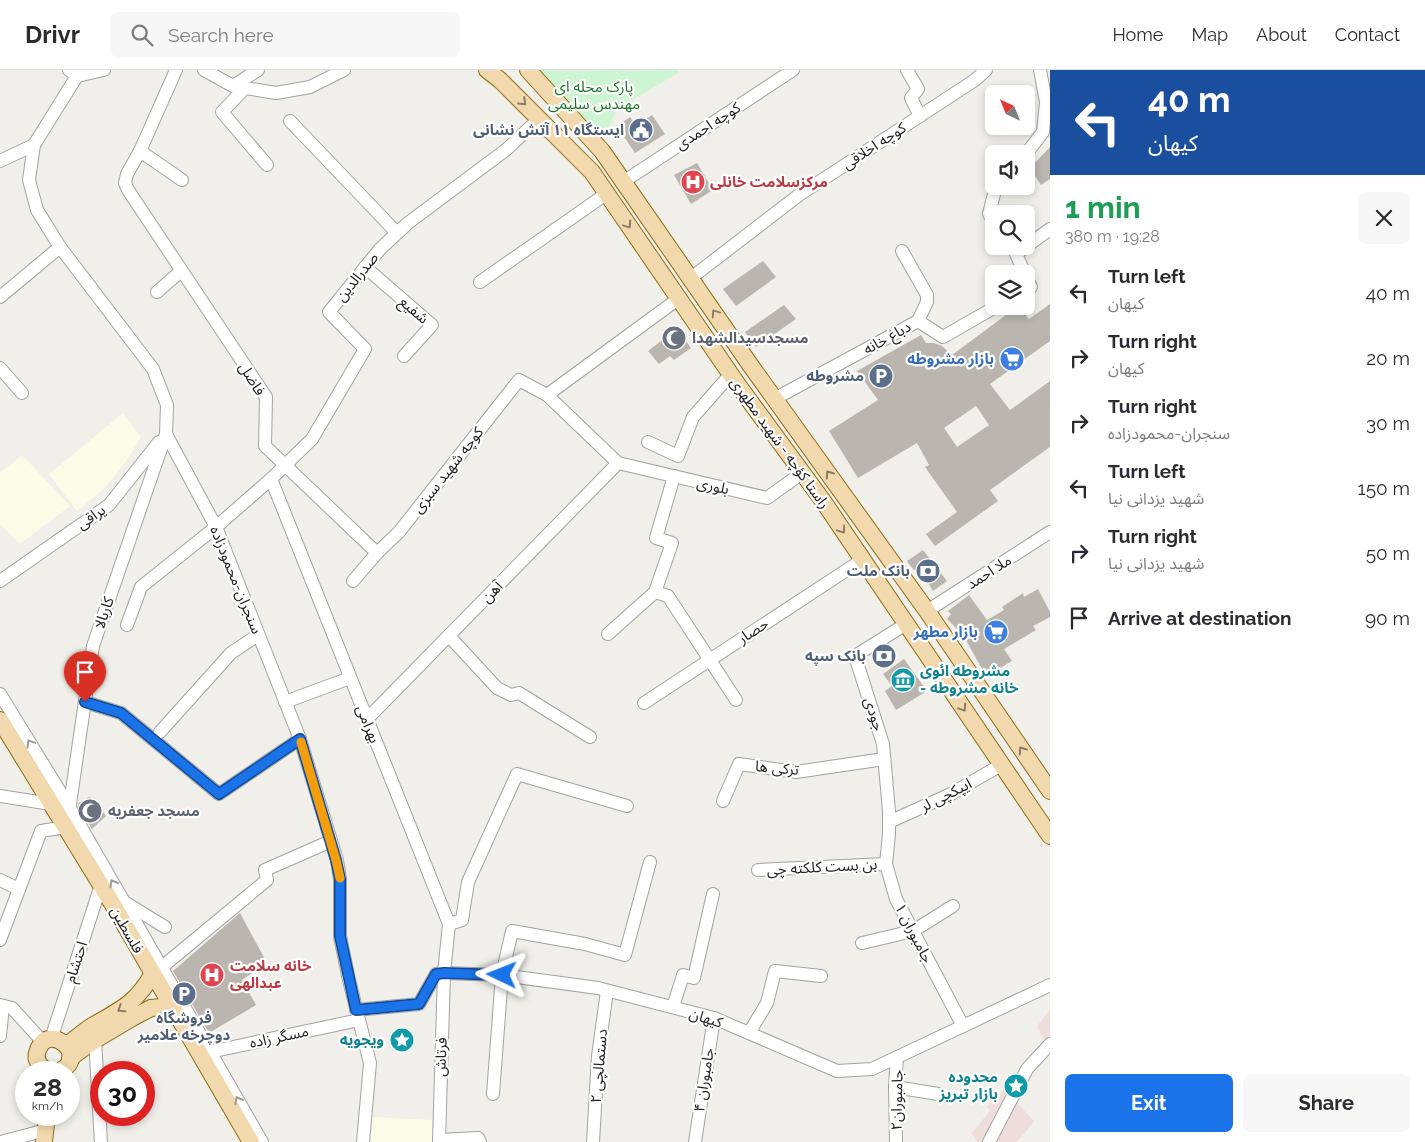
<!DOCTYPE html>
<html lang="en">
<head>
<meta charset="utf-8">
<style>
  :root { --surface:#fff; --page:#f7f7f7; --text:#2b2b33; --muted:#7c7c81; --line:#e1e1e2; --accent:#1a73e8 }
  body { margin:0; font-family:Raleway,"Noto Sans Arabic",sans-serif; background:var(--page); color:var(--text); height:100vh; display:flex; flex-direction:column; font-size:19px; white-space:nowrap }
  * { box-sizing:border-box; margin:0 }
  p { font-size:16px; color:var(--muted) }
  .icon { flex:none; width:28px; height:28px; fill:none; stroke:currentColor; stroke-width:2; stroke-linecap:round; stroke-linejoin:round }
  .map { position:relative; flex:1; overflow:hidden }
  .details { display:flex; flex-direction:column; background:var(--surface); width:375px }
  .details>* { flex:none }
  .guide { background:#1a4fa0; color:#fff; overflow:hidden }
  .needle { width:32px; rotate:317deg }
  .fabs { position:absolute; left:985px; top:15px; display:grid; gap:10px }
  .fabs a { display:grid; place-items:center; width:50px; height:50px; border-radius:8px; background:var(--surface); box-shadow:0 2px 8px #0003; font-size:25px }
  .speed { position:absolute; left:15px; top:991px; display:flex; gap:10px; font-size:25px; font-weight:700; text-align:center }
  .speed>* { display:grid; place-content:center; width:65px; height:65px; border-radius:50%; background:var(--surface); box-shadow:0 2px 8px #0003; line-height:1 }
  .speed small { font-size:12px; font-weight:400 }
  .speed .limit { border:8px solid #d22; background:#fff; color:#111 }
  .pin { position:absolute; display:grid; place-items:center; width:42px; height:42px; color:#fff; margin:-51px -21px; border-radius:50% 50% 50% 0; rotate:-45deg; box-shadow:0 0 5px #0007 }
  .pin .icon { rotate:45deg }
  .me { position:absolute; width:55px; margin:-28px; rotate:272deg; stroke-linejoin:round; filter:drop-shadow(0 0 4px #0008) }
  .turn { display:flex; align-items:center; gap:18px; height:105px; padding:0 15px; font-size:22px }
  .turn .icon { width:65px; height:65px; stroke-width:2.5 }
  .turn b { display:block; font-size:35px; line-height:42px }
  .round { display:grid; place-items:center; flex:none; width:52px; height:52px; border-radius:8px; background:var(--page) }
  .headline { display:flex; align-items:center; justify-content:space-between; height:85px; padding:0 15px }
  h1 { font-size:30px; font-weight:700; line-height:38px; color:#1e9e55 }
  .primary-button { display:flex; gap:10px; margin-top:auto; padding:10px 15px }
  .primary-button a { flex:1; height:58px; border-radius:8px; background:var(--accent); color:#fff; font-size:20px; font-weight:700; line-height:58px; text-align:center }
  .primary-button a+a { background:var(--page); color:var(--text) }
  ul { padding:0; list-style:none }
  li { display:flex; align-items:center; gap:15px; height:65px; padding:0 15px }
  li div { flex:1 }
  li b { display:block; font-size:19px }
  li em { font-style:normal }
  header { display:flex; align-items:center; gap:30px; box-sizing:border-box; height:70px; padding:0 25px; background:var(--surface); border-bottom:1px solid var(--line) }
  header strong { font-size:24px }
  nav { display:flex; gap:28px; margin-inline-start:auto; font-size:18px }
  .search { width:350px; height:45px; background:var(--page); display:flex; align-items:center; gap:12px; box-sizing:border-box; padding:0 18px; border-radius:8px; color:var(--muted); font-size:19px }
  main { display:flex; flex:1; min-height:0 }
  .map>svg:first-child { display:block }
  .commercial { fill:#efdddb }
  .education { fill:#fafce7 }
  .park { fill:#cdf4d3 }
  .building { fill:#bab5af; fill-rule:evenodd }
  .lines { fill:none; stroke-linecap:round; stroke-linejoin:round }
  .minor-casing { stroke:#a2a2a2; stroke-width:14 }
  .major-casing { stroke:#8d6d12; stroke-width:18 }
  .minor { stroke:#fff; stroke-width:12 }
  .major { stroke:#f2d9ad; stroke-width:16 }
  .oneway { stroke:#8a7d67 }
  .oneway2 { stroke:#9b9b9b }
  .route-casing { stroke:#114b97; stroke-width:12 }
  .route { stroke:#1a73e8; stroke-width:9 }
  .slow { stroke:#f59e0b; stroke-width:9 }
  .labels { text-anchor:middle; dominant-baseline:central; stroke-width:4.5; stroke-linejoin:round; paint-order:stroke }
  .park-label { font-size:15px; fill:#197528; stroke:#fff }
  .street-label { font-size:15px; fill:#212121; stroke:#fff }
  .service-label { font-size:15px; font-weight:bold; fill:#4e5e75; stroke:#fff; text-anchor:end }
  .health-label { font-size:15px; font-weight:bold; fill:#be3a42; stroke:#fff; text-anchor:start }
  .worship-label { font-size:15px; font-weight:bold; fill:#5b616d; stroke:#fff; text-anchor:start }
  .shop-label { font-size:15px; font-weight:bold; fill:#366cbe; stroke:#fff; text-anchor:end }
  .culture-label { font-size:15px; font-weight:bold; fill:#0d838f; stroke:#fff; text-anchor:end }
</style>
</head>
<body>
<header>
<strong>Drivr</strong>
<div class="search"><svg class="icon" aria-label="search" viewBox="0 0 24 24"><circle cx="10" cy="10" r="6"/><path d="M15 15l6 6"/></svg>Search here</div>
<nav><a>Home</a><a>Map</a><a>About</a><a>Contact</a></nav>
</header>
<main>
<div class="map">
<svg width="1050" height="1072" viewBox="0 0 1050 1072">
  <rect width="100%" height="100%" fill="#f0efe9"/>
  <path class="commercial" d="M1050 940V982L1031 1000 1017 1033 1034 1051 1020 1069 1016 1072H977L972 1063 990 1041 987 1037 1045 977V972L1037 956Z"/>
  <g class="education">
    <path d="M123 343 141 367 125 393 102 421 77 441 49 404Z"/>
    <path d="M22 385 70 436 20 474 0 455V403Z"/>
    <path d="M372 1047 433 1050V1072H370Z"/>
  </g>
  <path class="park" d="M534 0H678V3L618 38 602 70Z"/>
  <g class="building">
    <path d="M652 45 665 64 635 83 617 56 630 47 636 56Z"/>
    <path d="M1050 77V109L1041 115 1030 98Z"/>
    <path d="M697 93 713 120 691 134 674 105Z"/>
    <path d="M763 191 776 207 736 236 723 219Z"/>
    <path d="M1050 234V271L990 314 1010 340 1050 311V377L990 420 998 431 935 476 926 464 957 442 925 397 929 395 917 373 858 408 829 361 878 330 857 301 921 265 926 273H934L942 276 952 285 1018 236 1029 249ZM976 336 989 355 957 377 944 358Z"/>
    <path d="M784 235 796 249 756 277 745 262Z"/>
    <path d="M677 259 691 278 674 290 670 286 659 294 648 281Z"/>
    <path d="M923 480 947 511 933 521 927 511 920 503 913 499 907 491Z"/>
    <path d="M1038 519 1050 542V547L1033 556 1036 560 1004 579 1012 591 986 606 963 565 947 549 951 544 948 541 969 525 987 550 1004 540 1002 537 1023 523 1024 527Z"/>
    <path d="M904 589 927 621 896 640 885 621 892 616 883 604Z"/>
    <path d="M90 727 106 746 92 759 78 736V733Z"/>
    <path d="M240 843 267 893 242 910 256 935 209 963 173 901Z"/>
  </g>
  <g class="lines">
    <defs>
      <g id="minor">
        <path d="M69 0 77 6 34 75 29 110 37 140 60 177 153 299 167 335 166 364 216 457 300 669 337 790 340 809V866L349 910 370 993 363 1072"/>
        <path d="M176 0 140 81 127 104 125 113 128 120 266 327 265 376 377 483"/>
        <path d="M204 0 233 16 276 23 310 17 344 0"/>
        <path d="M907 0 918 19 911 28 920 46"/>
        <path d="M77 6 104 0"/>
        <path d="M233 16 258 0"/>
        <path d="M245 18 222 42 267 95"/>
        <path d="M290 51 397 163"/>
        <path d="M140 81 182 110"/>
        <path d="M1026 84 1043 62 1046 32 1040 0"/>
        <path d="M0 91 34 75"/>
        <path d="M623 112 793 0"/>
        <path d="M994 151 989 144 995 120 998 116"/>
        <path d="M902 181 927 225V232L918 251"/>
        <path d="M365 197 432 255 404 286"/>
        <path d="M1025 204 1016 184 1050 159"/>
        <path d="M1026 207 1031 217 1026 220"/>
        <path d="M691 208 799 125 975 10 986 0"/>
        <path d="M480 212 606 124"/>
        <path d="M157 222 181 201"/>
        <path d="M0 227 60 177"/>
        <path d="M0 298 22 323"/>
        <path d="M547 325 678 229"/>
        <path d="M776 328 918 251 943 267 997 236"/>
        <path d="M648 372 678 386 693 347 730 305"/>
        <path d="M271 409 449 854 444 903 439 1072"/>
        <path d="M0 511 109 435 159 372"/>
        <path d="M353 511 377 483 399 462 519 310 547 325 618 393 767 428 802 403"/>
        <path d="M655 522 672 473 656 468 674 406"/>
        <path d="M927 541 1050 462"/>
        <path d="M906 554 855 586 883 674 889 741V764L886 794 896 829 963 956"/>
        <path d="M127 555 141 517 216 457 271 409 312 369 365 279 329 242 380 179 408 153 507 79 540 48"/>
        <path d="M608 564 655 522 668 526 736 630"/>
        <path d="M449 566 497 618 511 625 519 623 590 667"/>
        <path d="M0 624 70 738 262 1072"/>
        <path d="M85 632 121 643 219 724 300 669"/>
        <path d="M285 632 350 608"/>
        <path d="M644 633 862 490"/>
        <path d="M366 650 618 393"/>
        <path d="M160 662 231 583 258 565"/>
        <path d="M0 726 51 734"/>
        <path d="M723 731 739 694 796 702 884 689"/>
        <path d="M69 741 93 576 166 364"/>
        <path d="M889 752 951 724 1001 695"/>
        <path d="M758 800 886 794"/>
        <path d="M0 810 19 819"/>
        <path d="M126 833 165 857"/>
        <path d="M449 854 462 850 468 812 517 704 627 736"/>
        <path d="M0 870 41 761 66 757"/>
        <path d="M862 873 913 861 953 836"/>
        <path d="M162 897 267 810 265 800 331 771"/>
        <path d="M0 935 12 938 43 972"/>
        <path d="M673 937 683 905 694 908 713 824"/>
        <path d="M356 940 419 934 436 904 444 903 502 905 598 918 714 948 837 1001 872 999 1050 915"/>
        <path d="M749 963 767 933 775 901 821 906"/>
        <path d="M0 966 3 936"/>
        <path d="M51 969 101 815"/>
        <path d="M95 970 101 1072"/>
        <path d="M205 983 359 950"/>
        <path d="M895 1017 938 1024"/>
        <path d="M493 1024 502 905 512 861 585 874 625 885 650 792"/>
        <path d="M439 1070 478 1068 480 1072"/>
        <path d="M1 1072 46 1060"/>
        <path d="M593 1072 598 986 607 921"/>
        <path d="M695 1072 714 948"/>
        <path d="M896 1072 895 1017 897 987"/>
        <path d="M989 1072 1027 999 1050 974"/>
      </g>
      <g id="major">
        <path d="M487 0 500 10 592 102 738 315 823 431 1050 766"/>
        <path d="M528 0 602 81 751 296 927 541 1050 721"/>
        <path d="M0 650 112 833 251 1072"/>
        <path d="M67 975C75 969 83 962 92 956 120 940 137 933 153 903"/>
        <path d="M70 988 95 970 132 948 151 938 172 936"/>
        <path d="M53 1002C42 1000 33 991 38 980 49 949 94 990 56 1002"/>
        <path d="M44 1072 47 1045"/>
      </g>
    </defs>
    <use href="#minor" class="minor-casing"/>
    <use href="#major" class="major-casing"/>
    <use href="#minor" class="minor"/>
    <use href="#major" class="major"/>
  </g>
  <defs><path id="oneway-chevron" d="M-2-3.5L2.5 0L-2 3.5" fill="none" stroke-width="1.6" stroke-linecap="round" stroke-linejoin="round" transform="scale(1.25)"/></defs>
  <g class="oneway">
    <use href="#oneway-chevron" transform="translate(523 32) rotate(44)"/>
    <use href="#oneway-chevron" transform="translate(628 155) rotate(56)"/>
    <use href="#oneway-chevron" transform="translate(715 243) rotate(-124)"/>
    <use href="#oneway-chevron" transform="translate(829 404) rotate(-125)"/>
    <use href="#oneway-chevron" transform="translate(842 460) rotate(56)"/>
    <use href="#oneway-chevron" transform="translate(963 638) rotate(56)"/>
    <use href="#oneway-chevron" transform="translate(1022 680) rotate(-125)"/>
    <use href="#oneway-chevron" transform="translate(121 939) rotate(146)"/>
  </g>
  <g class="oneway2">
    <use href="#oneway-chevron" transform="translate(30 673) rotate(-121)"/>
    <use href="#oneway-chevron" transform="translate(113 813) rotate(-120)"/>
    <use href="#oneway-chevron" transform="translate(238 1030) rotate(-120)"/>
  </g>
  <g class="lines">
    <defs>
      <path id="route" d="M85 632 121 643 219 724 300 669 336 790 340 809V866L356 940 419 934 436 904 444 903 502 905"/>
    </defs>
    <use href="#route" class="route-casing"/>
    <use href="#route" class="route"/>
    <path class="slow" d="M301 672 336 790 340 808"/>
  </g>
  <defs>
    <symbol id="civic-disc" viewBox="-11 -11 22 22"><circle r="9.5" fill="#5c6f8a" stroke="#fff"/><path d="M-.6-6.5H3V-4.5H.6V-3L4-1V1h2V6H-6V1h2V-1L-.6-3ZM-1.2 2.5V6h2.4V2.5Z" fill="#fff"/></symbol>
    <symbol id="hospital-disc" viewBox="-11 -11 22 22"><circle r="9.5" fill="#e0444e" stroke="#fff"/><path d="M-5-5h3v3.5h4V-5h3V5h-3V1.5h-4V5h-3Z" fill="#fff"/></symbol>
    <symbol id="mosque-disc" viewBox="-11 -11 22 22"><circle r="9.5" fill="#6b7280" stroke="#fff"/><path d="M3.5-4.9A6 6 0 1 0 3.5 4.9A5 5 0 1 1 3.5-4.9Z" fill="#fff"/></symbol>
    <symbol id="supermarket-disc" viewBox="-11 -11 22 22"><circle r="9.5" fill="#3f7fe0" stroke="#fff"/><path d="M-6-5.5h2.5l.6 2H6L4.5 2H-2.5L-4.4-4H-6ZM-1.5 3.2a1.3 1.3 0 1 0 .1 0ZM3 3.2a1.3 1.3 0 1 0 .1 0Z" fill="#fff"/></symbol>
    <symbol id="parking-disc" viewBox="-11 -11 22 22"><circle r="9.5" fill="#5c6f8a" stroke="#fff"/><path d="M-3.5-5.5H1a3.5 3.5 0 0 1 0 7H-1V5.5H-3.5ZM-1-3.4V-.6H.8a1.4 1.4 0 0 0 0-2.8Z" fill="#fff"/></symbol>
    <symbol id="bank-disc" viewBox="-11 -11 22 22"><circle r="9.5" fill="#5c6f8a" stroke="#fff"/><path d="M-6-4H6V4H-6ZM0-2.3a2.3 2.3 0 1 0 0 4.6a2.3 2.3 0 1 0 0-4.6Z" fill="#fff"/></symbol>
    <symbol id="museum-disc" viewBox="-11 -11 22 22"><circle r="9.5" fill="#0f9aa8" stroke="#fff"/><path d="M0-6L6-3V-2H-6V-3ZM-5-1h2V3h-2ZM-1-1h2V3h-2ZM3-1h2V3H3ZM-6 4H6V6H-6Z" fill="#fff"/></symbol>
    <symbol id="sight-disc" viewBox="-11 -11 22 22"><circle r="9.5" fill="#0f9aa8" stroke="#fff"/><path d="M0-6L1.8-2.2L6-1.7L2.9 1.2L3.7 5.4L0 3.3L-3.7 5.4L-2.9 1.2L-6-1.7L-1.8-2.2Z" fill="#fff"/></symbol>
  </defs>
  <g fill-rule="evenodd">
    <use href="#civic-disc" x="627" y="46" width="28" height="28"/>
    <use href="#hospital-disc" x="679" y="98" width="28" height="28"/>
    <use href="#mosque-disc" x="660" y="254" width="28" height="28"/>
    <use href="#supermarket-disc" x="998" y="275" width="28" height="28"/>
    <use href="#parking-disc" x="867" y="292" width="28" height="28"/>
    <use href="#bank-disc" x="914" y="487" width="28" height="28"/>
    <use href="#supermarket-disc" x="982" y="548" width="28" height="28"/>
    <use href="#bank-disc" x="870" y="572" width="28" height="28"/>
    <use href="#museum-disc" x="889" y="596" width="28" height="28"/>
    <use href="#mosque-disc" x="76" y="727" width="28" height="28"/>
    <use href="#hospital-disc" x="198" y="891" width="28" height="28"/>
    <use href="#parking-disc" x="170" y="910" width="28" height="28"/>
    <use href="#sight-disc" x="388" y="956" width="28" height="28"/>
    <use href="#sight-disc" x="1002" y="1002" width="28" height="28"/>
  </g>
  <g class="labels">
    <g class="park-label">
      <text x="594" y="17">پارک محله ای<tspan x="594" dy="17">مهندس سلیمی</tspan></text>
    </g>
    <g class="street-label">
      <text transform="translate(708 56) rotate(-33)">کوچه احمدی</text>
      <text transform="translate(874 76) rotate(-33)">کوچه اخلاقی</text>
      <text transform="translate(357 207) rotate(-51)">صدرالدین</text>
      <text transform="translate(414 240) rotate(41)">شفیع</text>
      <text transform="translate(887 268) rotate(-29)">دباغ خانه</text>
      <text transform="translate(252 309) rotate(58)">فاضل</text>
      <text transform="translate(780 373) rotate(54)">راستا کؤچه - شهید مطهری</text>
      <text transform="translate(448 400) rotate(-52)">کوچه شهید سبزی</text>
      <text transform="translate(713 416) rotate(13)">بلوری</text>
      <text transform="translate(91 447) rotate(-35)">یراقی</text>
      <text transform="translate(989 502) rotate(-33)">ملا احمد</text>
      <text transform="translate(236 510) rotate(68)">سنجران-محمودزاده</text>
      <text transform="translate(492 522) rotate(-46)">آهن</text>
      <text transform="translate(104 543) rotate(-71)">کاربالا</text>
      <text transform="translate(753 561) rotate(-33)">حصار</text>
      <text transform="translate(874 644) rotate(72)">جودی</text>
      <text transform="translate(368 654) rotate(68)">بهرامی</text>
      <text transform="translate(777 698) rotate(5)">ترکی ها</text>
      <text transform="translate(946 725) rotate(-27)">ایپکچی لر</text>
      <text transform="translate(822 797) rotate(-3)">بن بست کلکته چی</text>
      <text transform="translate(127 860) rotate(60)">فلسطین</text>
      <text transform="translate(914 863) rotate(63)">جامبوران ۱</text>
      <text transform="translate(76 892) rotate(-72)">احتشام</text>
      <text transform="translate(706 948) rotate(18)">کیهان</text>
      <text transform="translate(279 967) rotate(-12)">مسگر زاده</text>
      <text transform="translate(441 987) rotate(-88)">فرتاش</text>
      <text transform="translate(599 996) rotate(-85)">دستمالچی ۲</text>
      <text transform="translate(704 1010) rotate(-81)">جامبوران ۴</text>
      <text transform="translate(897 1030) rotate(-89)">جامبوران۲</text>
    </g>
    <g class="service-label">
      <text x="624" y="60">ایستگاه ۱۱ آتش نشانی</text>
      <text x="864" y="306">مشروطه</text>
      <text x="910" y="501">بانک ملت</text>
      <text x="866" y="586">بانک سپه</text>
      <text x="184" y="948" text-anchor="middle">فروشگاه<tspan x="184" dy="17">دوچرخه علامیر</tspan></text>
    </g>
    <g class="health-label">
      <text x="710" y="112">مرکزسلامت خانلی</text>
      <text x="230" y="896">خانه سلامت<tspan x="230" dy="17">عبدالهی</tspan></text>
    </g>
    <g class="worship-label">
      <text x="692" y="268">مسجدسیدالشهدا</text>
      <text x="108" y="741">مسجد جعفریه</text>
    </g>
    <g class="shop-label">
      <text x="994" y="289">بازار مشروطه</text>
      <text x="978" y="562">بازار مطهر</text>
    </g>
    <g class="culture-label">
      <text x="920" y="601" text-anchor="start">مشروطه ائوی<tspan x="920" dy="17">- خانه مشروطه</tspan></text>
      <text x="384" y="970">ویجویه</text>
      <text x="998" y="1007">محدوده<tspan x="998" dy="17">بازار تبریز</tspan></text>
    </g>
  </g>
</svg>
<div class="fabs">
<a><svg class="needle" viewBox="-14 -14 28 28"><path d="M0-13l5 13h-10z" fill="#e53935"/><path d="M0 13l5-13h-10z" fill="#7c7c81"/></svg></a>
<a><svg class="icon" aria-label="sound" viewBox="0 0 24 24"><path d="M4 9h4l5-4v14l-5-4H4zM17 9q2 3 0 6"/></svg></a>
<a><svg class="icon" aria-label="search" viewBox="0 0 24 24"><circle cx="10" cy="10" r="6"/><path d="M15 15l6 6"/></svg></a>
<a><svg class="icon" aria-label="layers" viewBox="0 0 24 24"><path d="M12 4l9 5-9 5-9-5zM3 14l9 5 9-5"/></svg></a>
</div>
<div class="speed"><div>28<small>km/h</small></div><div class="limit">30</div></div>
<div class="pin" style="left:85px;top:632px;background:#d93025"><svg class="icon" aria-label="arrive" viewBox="0 0 24 24"><path d="M6 21V4h12l-3 4 3 4H6"/></svg></div>
<svg class="me" style="left:502px;top:905px" viewBox="-20 -20 40 40"><path d="M0-17L14 15 0 8-14 15z" fill="#1a73e8" stroke="#fff" stroke-width="4"/></svg>
</div>
<section class="details">
<div class="guide">
<div class="turn"><svg class="icon" aria-label="left" viewBox="0 0 24 24"><path d="M17 20v-9H6M10 6l-5 5 5 5"/></svg><div><b>40 m</b>کیهان</div></div>
</div>
<div class="headline"><div><h1>1 min</h1><p>380 m · 19:28</p></div><a class="round"><svg class="icon" aria-label="close" viewBox="0 0 24 24"><path d="M6 6l12 12M18 6L6 18"/></svg></a></div>
<ul>
<li><svg class="icon" aria-label="left" viewBox="0 0 24 24"><path d="M17 20v-9H6M10 6l-5 5 5 5"/></svg><div><b>Turn left</b><p>کیهان</p></div><em>40 m</em></li>
<li><svg class="icon" aria-label="right" viewBox="0 0 24 24"><path d="M7 20v-9h11M14 6l5 5-5 5"/></svg><div><b>Turn right</b><p>کیهان</p></div><em>20 m</em></li>
<li><svg class="icon" aria-label="right" viewBox="0 0 24 24"><path d="M7 20v-9h11M14 6l5 5-5 5"/></svg><div><b>Turn right</b><p>سنجران-محمودزاده</p></div><em>30 m</em></li>
<li><svg class="icon" aria-label="left" viewBox="0 0 24 24"><path d="M17 20v-9H6M10 6l-5 5 5 5"/></svg><div><b>Turn left</b><p>شهید یزدانی نیا</p></div><em>150 m</em></li>
<li><svg class="icon" aria-label="right" viewBox="0 0 24 24"><path d="M7 20v-9h11M14 6l5 5-5 5"/></svg><div><b>Turn right</b><p>شهید یزدانی نیا</p></div><em>50 m</em></li>
<li><svg class="icon" aria-label="arrive" viewBox="0 0 24 24"><path d="M6 21V4h12l-3 4 3 4H6"/></svg><div><b>Arrive at destination</b></div><em>90 m</em></li>
</ul>
<div class="primary-button"><a>Exit</a><a>Share</a></div>
</section>
</main>
</body>
</html>
